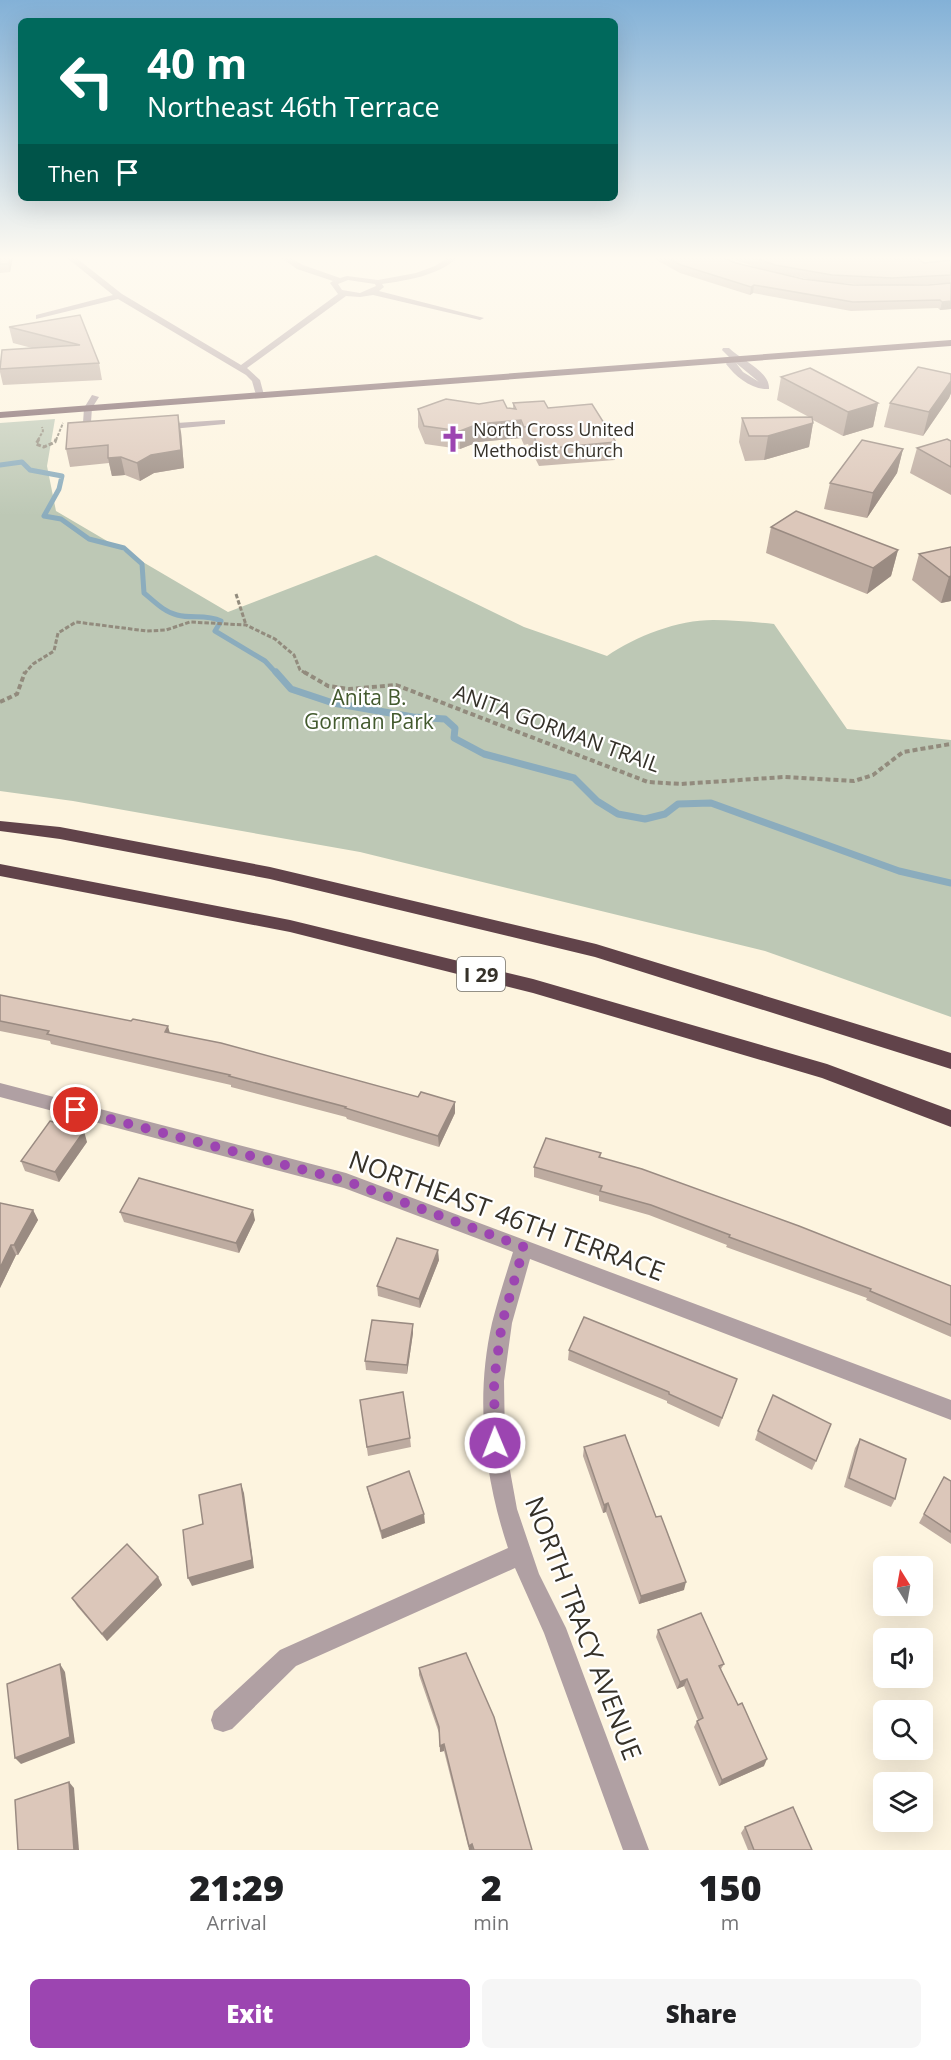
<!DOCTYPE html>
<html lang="en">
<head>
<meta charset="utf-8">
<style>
  :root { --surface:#fff; --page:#f6f6f6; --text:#202124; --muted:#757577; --accent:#9c45b1 }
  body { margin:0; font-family:"Open Sans",sans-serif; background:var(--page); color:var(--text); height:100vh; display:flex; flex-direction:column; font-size:22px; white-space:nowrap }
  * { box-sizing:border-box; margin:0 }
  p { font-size:20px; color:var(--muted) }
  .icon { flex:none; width:33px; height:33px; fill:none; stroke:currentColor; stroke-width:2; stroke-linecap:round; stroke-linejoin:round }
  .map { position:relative; height:1850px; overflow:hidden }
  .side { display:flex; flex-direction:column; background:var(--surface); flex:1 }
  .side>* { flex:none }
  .top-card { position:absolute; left:18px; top:18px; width:600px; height:183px; border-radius:9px; box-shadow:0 6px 24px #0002; background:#00695c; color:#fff; overflow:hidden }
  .needle { width:39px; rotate:349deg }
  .tools { position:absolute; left:873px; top:1556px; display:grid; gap:12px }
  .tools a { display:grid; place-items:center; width:60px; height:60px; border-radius:9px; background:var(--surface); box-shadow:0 6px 24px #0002; font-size:30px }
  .pin { position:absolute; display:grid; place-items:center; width:51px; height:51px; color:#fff; margin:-26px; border:3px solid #fff; border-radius:50%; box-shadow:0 2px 6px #0007 }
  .me { position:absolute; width:66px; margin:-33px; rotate:359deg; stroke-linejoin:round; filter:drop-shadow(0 0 4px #0008) }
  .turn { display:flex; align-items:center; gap:21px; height:126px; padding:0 30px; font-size:27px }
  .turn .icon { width:78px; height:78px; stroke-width:2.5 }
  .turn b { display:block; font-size:42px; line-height:51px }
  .then { display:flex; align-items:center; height:57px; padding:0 30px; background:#0003; gap:12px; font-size:22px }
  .eta { display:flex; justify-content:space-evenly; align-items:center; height:102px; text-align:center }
  .eta b { font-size:36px; font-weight:800; line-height:42px }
  .action { display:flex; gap:12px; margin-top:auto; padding:12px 30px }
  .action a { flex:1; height:69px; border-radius:9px; background:var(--accent); color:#fff; font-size:24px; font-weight:800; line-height:69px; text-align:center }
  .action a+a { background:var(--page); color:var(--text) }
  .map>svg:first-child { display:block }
  .green { fill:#bdc8b5 }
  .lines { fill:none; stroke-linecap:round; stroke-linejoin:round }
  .stream-far1 { stroke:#8bacbd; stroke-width:5 }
  .stream { stroke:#8bacbd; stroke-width:7 }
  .path-far2 { stroke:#928b7d; stroke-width:2; stroke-dasharray:3 1.5; stroke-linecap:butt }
  .path-far1 { stroke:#928b7d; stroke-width:3; stroke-dasharray:4.5 2; stroke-linecap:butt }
  .path { stroke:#928b7d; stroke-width:4; stroke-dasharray:5 3; stroke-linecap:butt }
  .service { fill:#b0a0a3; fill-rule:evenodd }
  .minor { fill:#b0a0a3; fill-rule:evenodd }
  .primary { fill:#765b61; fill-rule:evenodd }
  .motorway { fill:#61434a; fill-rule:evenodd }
  .wall { fill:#bdaba0; fill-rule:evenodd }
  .shaded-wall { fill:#9a8b82 }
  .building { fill:#dcc7ba; stroke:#9a8b82; stroke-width:1.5 }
  .route { stroke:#9c45b1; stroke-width:10; stroke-dasharray:0 18 }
  .labels { text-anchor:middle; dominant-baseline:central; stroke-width:4.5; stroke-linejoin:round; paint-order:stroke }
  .far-poi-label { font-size:18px; fill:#353129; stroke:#fff; text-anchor:start }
  .shield { fill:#fff; stroke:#726f69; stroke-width:1.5 }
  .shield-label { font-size:20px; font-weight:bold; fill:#353129 }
  .park-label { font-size:21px; fill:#435a2e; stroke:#fff }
  .street-label { font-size:21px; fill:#353129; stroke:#fff }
  .near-street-label { font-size:26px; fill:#353129; stroke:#fff }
</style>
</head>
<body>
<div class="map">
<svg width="951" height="1850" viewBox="0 0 951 1850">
  <rect width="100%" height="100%" fill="#fdf4df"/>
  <path class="green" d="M55 419 47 466 56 511 228 612 376 555 524 627 607 656C636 636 678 620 713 620 733 620 754 622 774 624L847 729 951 740V1017L765 951 360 852 73 801 0 791V423Z"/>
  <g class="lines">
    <path class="stream-far1" d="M0 465 22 462 30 470 62 476 59 489 44 516 61 519 89 539 124 548 142 564 144 593C154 601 164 612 177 615 192 619 206 614 221 621L215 631 265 661 277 674"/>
    <path class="stream" d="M276 672 291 689 333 703 413 717 445 719 455 728 454 738 484 754 574 778 597 801 618 814 645 819 665 814 678 804 711 803 899 871 951 883"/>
    <g class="path-far2">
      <path d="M38 440 43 431 42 427"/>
      <path d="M56 440 63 423"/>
    </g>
    <g class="path-far1">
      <path d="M39 439 36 444 44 447 55 442 56 439"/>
      <path d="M236 594 246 625"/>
      <path d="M24 674 33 664 54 651 58 633 76 622 147 631 166 630 190 622 246 625 275 639 294 655 300 670 307 674"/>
    </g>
    <g class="path">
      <path d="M304 672 328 686 349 689 396 685 648 782 681 784 784 777 854 781 873 775 903 752 951 744"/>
      <path d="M0 702 17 694 25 672"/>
    </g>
    <g class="service">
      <path d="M92 395 99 397 92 408 91 422 103 428V432L88 429 83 423 84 408Z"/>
      <path d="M222 420H225V424L161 430 157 427 161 424Z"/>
    </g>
    <g class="minor">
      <path d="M66 257H75L122 294 241 365 338 294 330 283 333 281 297 269 280 257H289L303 265 340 278 347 276 378 280 416 273 435 266 449 257H458C438 276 408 280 382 284L384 287 379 291 484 318 480 320 373 295 360 297 346 296 247 368 260 380 264 395 260 398 256 395 252 381 246 375 118 299 36 319V315L113 295ZM348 280 375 284 376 286 360 293 342 290 338 284Z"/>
      <path d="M723 348H729C741 360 770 371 769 389 752 390 736 377 726 364L730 358 722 350ZM736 363 759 382 743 372Z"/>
      <path d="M0 1083 346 1173 951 1400V1420L530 1259 512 1323 504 1381 505 1443 517 1509 539 1574 566 1628 649 1850H623L544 1633 515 1568 296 1666 232 1729 223 1732 214 1729 211 1720 214 1711 280 1650 508 1548C484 1476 475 1398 492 1323 498 1299 506 1275 513 1252L344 1188 0 1097Z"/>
    </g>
    <path class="primary" d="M951 340V346L0 418V412Z"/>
    <g class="motorway">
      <path d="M0 821 60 827 270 867 596 944 951 1053V1069L595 957 270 879 60 839 0 831Z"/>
      <path d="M0 864 290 920 533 979 827 1064 951 1110V1127L822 1078 533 993 290 932 0 876Z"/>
    </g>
  </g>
  <g class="wall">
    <path d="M0 257H13L10 272 0 273Z"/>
    <path d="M651 257H721L736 263 767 271 727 257H893L896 259 924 263 951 260V283L907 285H928L951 283V309L940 310 938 308 851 311 753 293 750 295 680 273ZM783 274 824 282 803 279ZM836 283 874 285H853Z"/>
    <path d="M80 315 99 363 102 380 3 385 0 372V364L32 348 13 343 9 327Z"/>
    <path d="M951 374V393L949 398 923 436 884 427 890 403Z"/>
    <path d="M781 377 878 403 873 427 843 436 813 420V423L809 447 764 460 745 461 739 442 742 418 809 417 777 400Z"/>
    <path d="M513 403 548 408 616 442 615 460 539 466 528 444 524 445 521 438 478 442 460 449 425 444 418 427V409L507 408 513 409Z"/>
    <path d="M181 432 184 468 154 473 140 481 125 475 112 476 109 463 70 467 66 449Z"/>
    <path d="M951 441V495L910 473 917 448Z"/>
    <path d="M903 449 897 473 867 518 824 509 830 483Z"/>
    <path d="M771 527 898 550 891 576 867 594 766 553Z"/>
    <path d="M951 547V601L941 603 912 580 919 554Z"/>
    <path d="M0 995 170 1033 418 1097 455 1102V1113L439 1147 347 1119 346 1117 231 1087V1085L51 1044 50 1041 0 1031Z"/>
    <path d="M87 1142 59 1182 25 1171 21 1161Z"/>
    <path d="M601 1153 600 1158 951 1286V1337L866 1300 867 1298 726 1247 727 1245 649 1215 599 1201V1196L534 1177V1167Z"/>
    <path d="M0 1203 33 1210 38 1220 18 1255H16L0 1288Z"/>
    <path d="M120 1212 255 1220 239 1253 124 1222Z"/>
    <path d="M439 1260 420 1308 378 1296 377 1286Z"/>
    <path d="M413 1324V1333L407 1374 366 1370 365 1361Z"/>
    <path d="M569 1350 737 1379 719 1427 667 1403V1401L568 1360Z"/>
    <path d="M360 1400 410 1438 411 1447 368 1456Z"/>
    <path d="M758 1431 816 1461 812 1470 755 1440Z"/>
    <path d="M860 1439 895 1499 891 1507 844 1487 855 1448Z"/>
    <path d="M584 1447 684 1590 639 1604 606 1512 603 1513 583 1456Z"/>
    <path d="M944 1477 951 1481V1544L919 1523Z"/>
    <path d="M367 1487 425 1523 382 1539 369 1496Z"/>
    <path d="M158 1577 162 1585 107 1641 77 1606 72 1598Z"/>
    <path d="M658 1630 724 1664 721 1669 764 1766 719 1786 694 1727 697 1721 698 1720 684 1686 677 1689 656 1637Z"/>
    <path d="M419 1668 532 1850H469L444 1751 440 1752 439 1733 419 1675Z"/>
    <path d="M745 1827 812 1850H748L741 1833Z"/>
  </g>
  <g class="shaded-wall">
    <path d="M10 257H13L10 272 8 264Z"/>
    <path d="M754 285 753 293 750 295 751 287Z"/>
    <path d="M951 301V309L940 310 942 302Z"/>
    <path d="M951 381V393L949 398 923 436 929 412Z"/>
    <path d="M878 403 873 427 843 436 848 412Z"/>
    <path d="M178 415 181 432 184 468 154 473 140 481 137 463Z"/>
    <path d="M521 420V438L478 442 460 449V431L478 424Z"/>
    <path d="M813 423 809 447 764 460 768 436Z"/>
    <path d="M903 449 897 473 867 518 873 493Z"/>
    <path d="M121 457 125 475 112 476 108 458Z"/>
    <path d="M898 550 891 576 867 594 873 568Z"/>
    <path d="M951 576V601L941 603 949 577Z"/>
    <path d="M168 1026 171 1037 165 1032Z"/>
    <path d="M455 1102V1113L439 1147 438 1136Z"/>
    <path d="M84 1131 87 1142 59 1182 55 1172Z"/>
    <path d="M33 1210 38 1220 18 1255 14 1245Z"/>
    <path d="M253 1210 255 1220 239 1253 236 1243Z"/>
    <path d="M11 1245 16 1255 0 1288V1268Z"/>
    <path d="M438 1250 439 1260 420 1308 419 1299Z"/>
    <path d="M413 1324V1333L407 1374V1365Z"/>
    <path d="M241 1484 244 1493 254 1568 192 1586 188 1578Z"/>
    <path d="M608 1503 606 1512 603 1513 604 1505Z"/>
    <path d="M424 1514 425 1523 382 1539 381 1531Z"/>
    <path d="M158 1577 162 1585 107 1641 102 1634Z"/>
    <path d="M686 1582 684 1590 639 1604 641 1596Z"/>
    <path d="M60 1664 65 1672 75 1743 21 1764 15 1758Z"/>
    <path d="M687 1679 684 1686 677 1689 680 1682Z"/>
    <path d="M444 1744V1751L440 1752V1746Z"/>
    <path d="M767 1759 764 1766 719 1786 722 1780Z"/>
    <path d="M69 1782 74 1788 79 1850H74Z"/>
    <path d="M472 1844 473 1850H469V1846Z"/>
  </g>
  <g class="building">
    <path d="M0 257H10L8 264H0Z"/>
    <path d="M666 257H721L736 263 803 279 853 285H928L951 283V301L942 302 940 300 853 302 754 285 751 287 681 265Z"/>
    <path d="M752 257H893L896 259 916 257 924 263 951 260V275L892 278 832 275 775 265Z"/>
    <path d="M80 315 99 363 0 369 2 350 80 345 9 327Z"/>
    <path d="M918 367 951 374V381L929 412 890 403Z"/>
    <path d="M810 368 878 403 848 412 781 377Z"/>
    <path d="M446 399 479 404 503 400 507 408 516 409 513 403 544 401 548 408 592 404 616 442 540 449 529 427H524L521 420 478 424 460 431 424 426 418 409Z"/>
    <path d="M178 415 181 450 151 455 137 463 121 457 108 458V445L66 449 68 423Z"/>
    <path d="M812 417 813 423 768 436H749L742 418Z"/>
    <path d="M947 439 951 441V467L917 448Z"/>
    <path d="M862 440 903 449 873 493 830 483Z"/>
    <path d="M796 511 898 550 873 568 771 527Z"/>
    <path d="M951 547V576L949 577 919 554Z"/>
    <path d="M0 995 131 1021 133 1019 168 1026 165 1032 221 1043 418 1097 421 1092 455 1102 438 1136 345 1108 346 1107 229 1076 230 1075 47 1034 49 1031 0 1021Z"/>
    <path d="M50 1121 84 1131 55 1172 21 1161Z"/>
    <path d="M546 1138 601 1153 599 1157 642 1169 799 1226 951 1286V1325L870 1291 871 1289 729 1237 730 1235 651 1205 600 1191 602 1186 534 1167Z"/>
    <path d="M139 1178 253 1210 236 1243 120 1212Z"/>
    <path d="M0 1203 33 1210 14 1245H11L0 1268Z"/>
    <path d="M397 1238 438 1250 419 1299 377 1286Z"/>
    <path d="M584 1317 737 1379 722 1418 669 1394V1392L569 1350Z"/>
    <path d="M372 1320 413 1324 407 1365 365 1361Z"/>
    <path d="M403 1392 410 1438 367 1447 360 1400Z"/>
    <path d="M773 1395 831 1424 816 1461 758 1431Z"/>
    <path d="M625 1435 656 1517 661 1516 686 1582 641 1596 608 1503 604 1505 584 1447Z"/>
    <path d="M860 1439 906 1459 895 1499 849 1478Z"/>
    <path d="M409 1471 424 1514 381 1531 367 1487Z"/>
    <path d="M944 1477 951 1481V1532L924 1514Z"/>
    <path d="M241 1484 252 1560 188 1578 183 1530 203 1524 199 1495Z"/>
    <path d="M127 1544 158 1577 102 1634 72 1598Z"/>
    <path d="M701 1613 724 1664 719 1666 738 1705 742 1703 767 1759 722 1780 697 1721 703 1718 687 1679 680 1682 658 1630Z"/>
    <path d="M466 1653 494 1717 532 1850H474L472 1844 469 1846 444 1744 440 1746 439 1727 419 1668Z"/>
    <path d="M60 1664 70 1737 15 1758 7 1684Z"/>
    <path d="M69 1782 74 1850H18L15 1800Z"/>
    <path d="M793 1807 812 1850H754L745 1827Z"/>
  </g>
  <linearGradient id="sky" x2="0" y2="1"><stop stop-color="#83b1d7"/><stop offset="0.5" stop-color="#fefaf1"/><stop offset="1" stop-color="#fefaf1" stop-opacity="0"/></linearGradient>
  <rect width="951" height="516" fill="url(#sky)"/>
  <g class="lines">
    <path class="route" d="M76 1110 346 1181 524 1247 502 1323 494 1381 495 1443"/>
  </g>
  <defs>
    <symbol id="church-bare" viewBox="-9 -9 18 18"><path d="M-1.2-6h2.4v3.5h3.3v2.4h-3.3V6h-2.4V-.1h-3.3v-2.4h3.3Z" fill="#9c45b1" stroke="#fff" stroke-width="2.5" paint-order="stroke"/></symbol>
  </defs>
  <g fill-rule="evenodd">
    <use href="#church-bare" x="434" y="420" width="38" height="38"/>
  </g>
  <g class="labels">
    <g class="far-poi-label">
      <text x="473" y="429">North Cross United<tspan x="473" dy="21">Methodist Church</tspan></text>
    </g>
    <rect class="shield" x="457" y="957" width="48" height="34" rx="4.5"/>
    <g class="shield-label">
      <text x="481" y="974">I 29</text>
    </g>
    <g class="park-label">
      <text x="369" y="697">Anita B.<tspan x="369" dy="24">Gorman Park</tspan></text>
    </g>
    <g class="street-label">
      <text transform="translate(557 728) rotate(20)">ANITA GORMAN TRAIL</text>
    </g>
    <g class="near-street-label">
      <text transform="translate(507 1215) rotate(20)">NORTHEAST 46TH TERRACE</text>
      <text transform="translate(584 1628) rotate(69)">NORTH TRACY AVENUE</text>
    </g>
  </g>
</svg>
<div class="tools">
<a><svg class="needle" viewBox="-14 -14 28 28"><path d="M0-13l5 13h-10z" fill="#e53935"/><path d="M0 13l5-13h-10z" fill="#757577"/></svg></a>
<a><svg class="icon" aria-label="sound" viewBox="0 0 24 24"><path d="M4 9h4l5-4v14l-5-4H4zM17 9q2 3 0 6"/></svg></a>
<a><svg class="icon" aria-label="search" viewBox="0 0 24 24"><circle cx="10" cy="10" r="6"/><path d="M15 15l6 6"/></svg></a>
<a><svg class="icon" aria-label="layers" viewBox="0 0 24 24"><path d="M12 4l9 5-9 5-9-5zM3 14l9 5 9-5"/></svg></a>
</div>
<div class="pin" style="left:76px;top:1110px;background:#d93025"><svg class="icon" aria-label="arrive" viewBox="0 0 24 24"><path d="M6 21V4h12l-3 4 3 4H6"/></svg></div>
<svg class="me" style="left:495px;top:1443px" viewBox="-20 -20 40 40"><circle r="17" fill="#9c45b1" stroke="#fff" stroke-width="3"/><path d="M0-11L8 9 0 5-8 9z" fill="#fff"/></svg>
<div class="top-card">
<div class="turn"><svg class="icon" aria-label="left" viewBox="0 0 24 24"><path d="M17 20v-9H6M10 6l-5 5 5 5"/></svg><div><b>40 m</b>Northeast 46th Terrace</div></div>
<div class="then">Then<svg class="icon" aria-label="arrive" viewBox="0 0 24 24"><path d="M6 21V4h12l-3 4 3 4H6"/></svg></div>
</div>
</div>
<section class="side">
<div class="eta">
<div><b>21:29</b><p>Arrival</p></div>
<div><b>2</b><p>min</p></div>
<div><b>150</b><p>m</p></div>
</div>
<div class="action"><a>Exit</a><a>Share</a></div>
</section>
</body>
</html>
